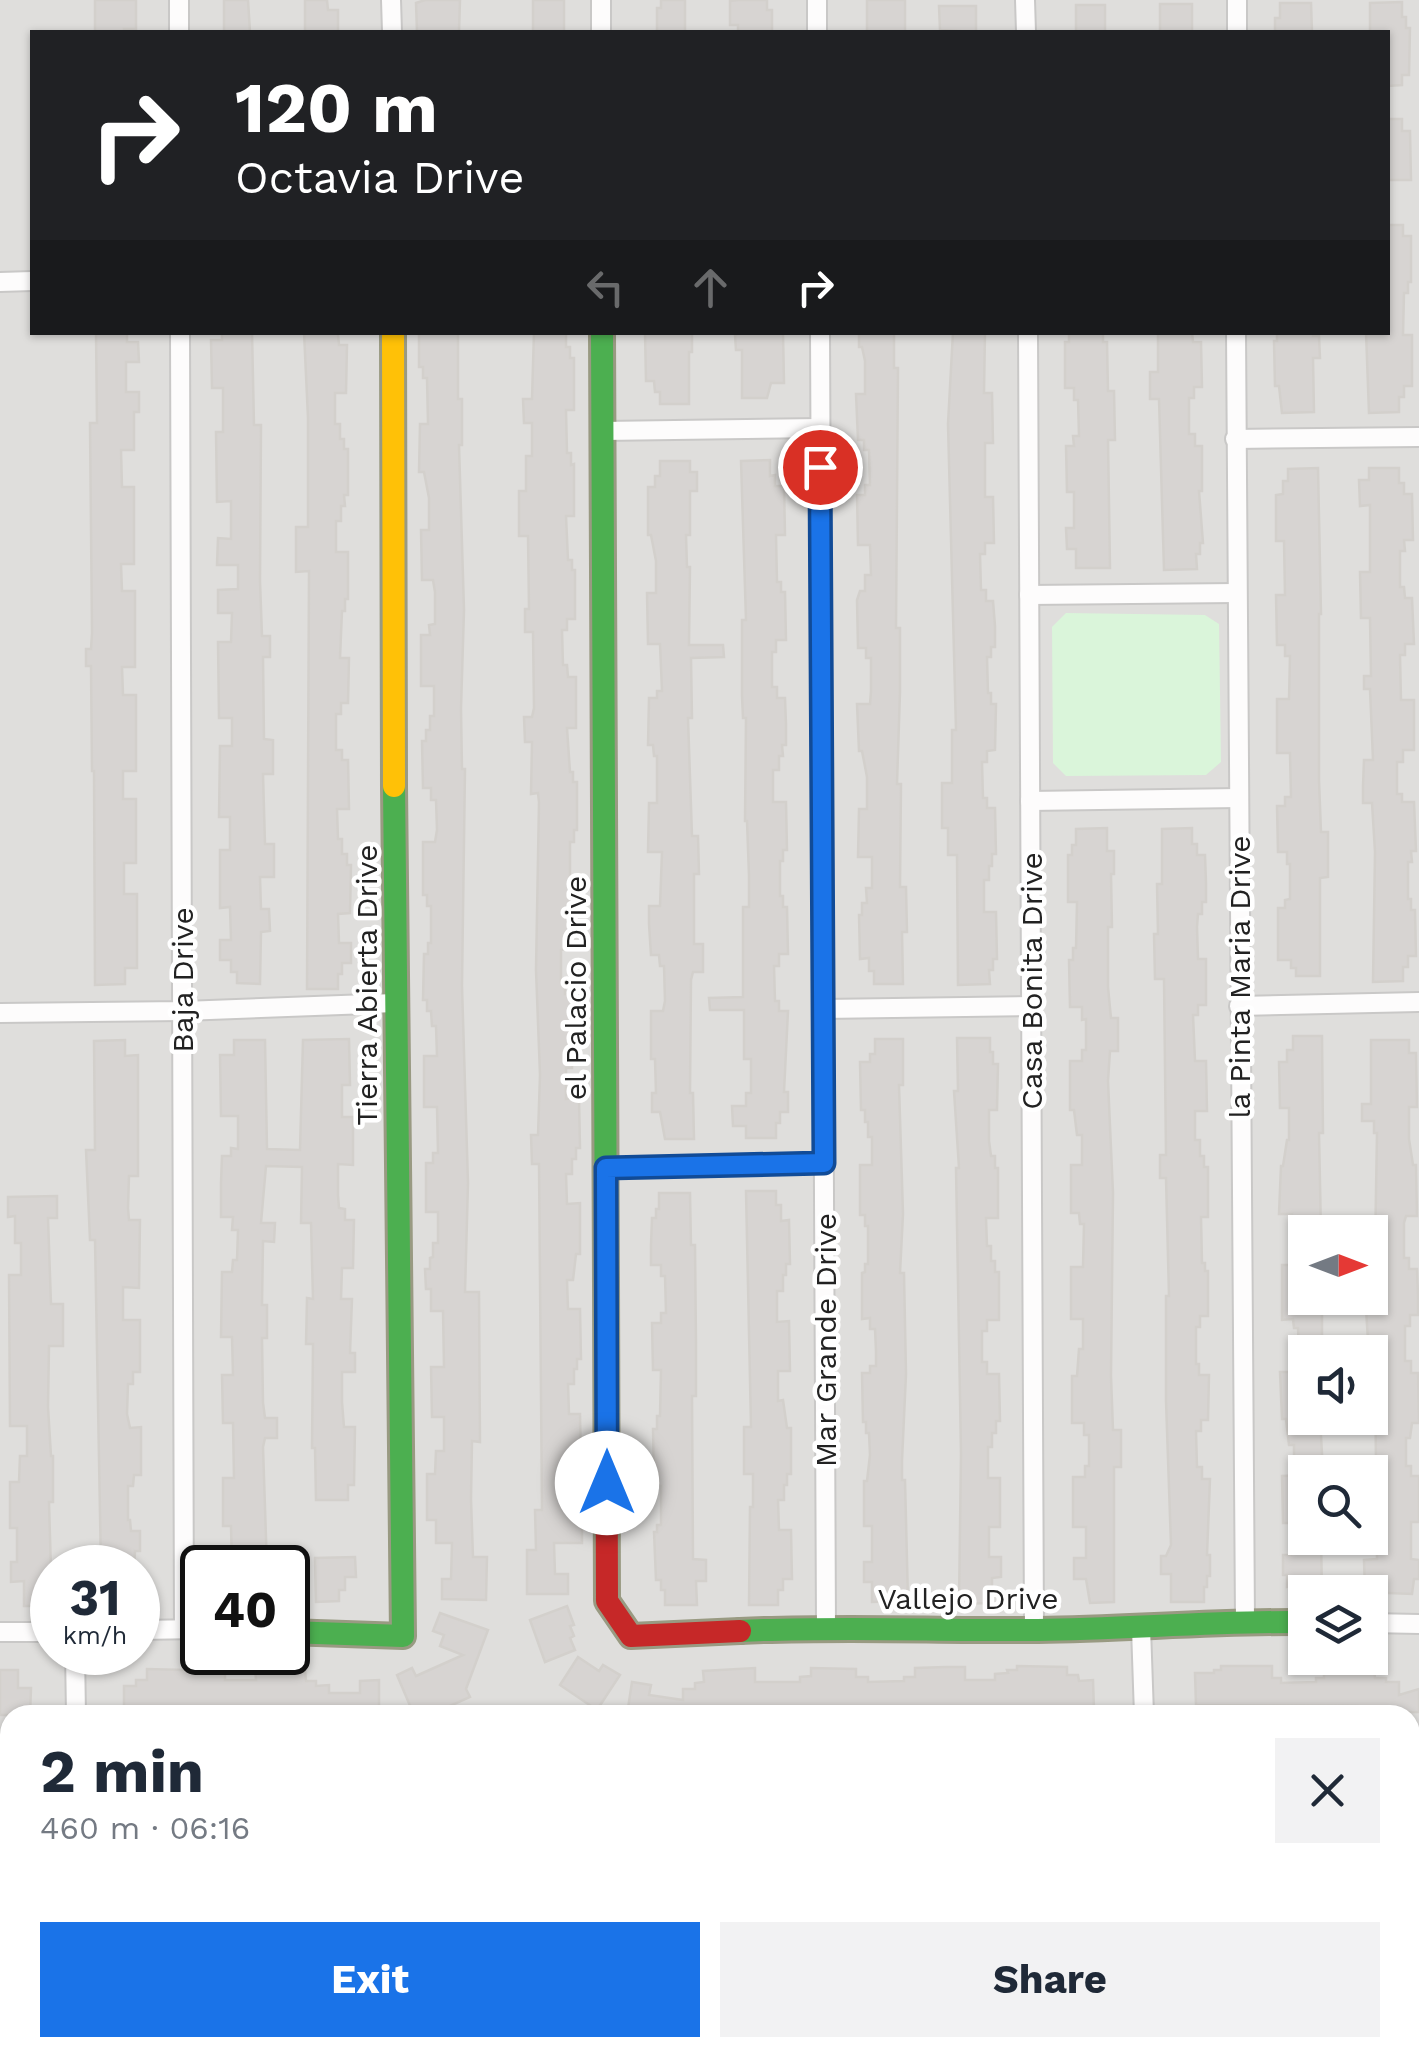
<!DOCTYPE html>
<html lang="en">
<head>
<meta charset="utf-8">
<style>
  :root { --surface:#fff; --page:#f2f2f3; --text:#1f2937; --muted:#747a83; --accent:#1a73e8 }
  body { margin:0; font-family:"Work Sans",sans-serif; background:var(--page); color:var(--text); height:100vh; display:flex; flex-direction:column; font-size:38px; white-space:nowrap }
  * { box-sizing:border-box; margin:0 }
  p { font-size:32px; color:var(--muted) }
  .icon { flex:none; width:55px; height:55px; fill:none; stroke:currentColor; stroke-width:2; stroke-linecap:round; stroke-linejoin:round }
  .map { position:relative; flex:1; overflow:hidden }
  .drawer { position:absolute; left:0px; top:1705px; width:1420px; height:352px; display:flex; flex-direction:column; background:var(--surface); border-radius:30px 30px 0 0; box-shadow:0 2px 8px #0004 }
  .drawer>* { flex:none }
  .guide { position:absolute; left:30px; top:30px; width:1360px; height:305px; border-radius:0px; box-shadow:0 2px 8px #0004; background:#202124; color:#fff; overflow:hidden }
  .needle { width:65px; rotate:90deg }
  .tools { position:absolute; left:1288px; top:1215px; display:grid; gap:20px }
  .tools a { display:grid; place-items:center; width:100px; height:100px; border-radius:0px; background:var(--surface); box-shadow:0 2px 8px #0004; font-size:50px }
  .speed { position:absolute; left:30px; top:1545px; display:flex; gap:20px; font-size:50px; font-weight:700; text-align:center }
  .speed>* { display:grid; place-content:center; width:130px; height:130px; border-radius:50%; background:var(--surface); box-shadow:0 2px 8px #0004; line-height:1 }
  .speed small { font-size:25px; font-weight:400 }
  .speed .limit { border:5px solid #111; border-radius:15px; background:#fff; color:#111 }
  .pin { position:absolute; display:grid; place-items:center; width:85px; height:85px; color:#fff; margin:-42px; border:5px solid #fff; border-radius:50%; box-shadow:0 2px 10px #0007 }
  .me { position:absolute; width:110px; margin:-55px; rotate:0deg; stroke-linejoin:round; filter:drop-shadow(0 0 8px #0008) }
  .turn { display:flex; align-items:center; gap:35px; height:210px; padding:0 40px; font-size:45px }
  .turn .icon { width:130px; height:130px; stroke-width:2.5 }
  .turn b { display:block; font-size:70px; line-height:85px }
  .lanes { display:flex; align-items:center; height:95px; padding:0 40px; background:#0003; justify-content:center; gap:50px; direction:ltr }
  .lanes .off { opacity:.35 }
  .round { display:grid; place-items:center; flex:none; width:105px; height:105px; border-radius:0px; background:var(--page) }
  .overview { display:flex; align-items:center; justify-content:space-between; height:170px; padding:0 40px }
  h1 { font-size:60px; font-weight:700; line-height:75px }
  .action { display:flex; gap:20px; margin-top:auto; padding:20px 40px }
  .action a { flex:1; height:115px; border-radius:0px; background:var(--accent); color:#fff; font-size:40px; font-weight:700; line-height:115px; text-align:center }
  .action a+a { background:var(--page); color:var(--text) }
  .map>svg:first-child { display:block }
  .residential { fill:#dfdedc; fill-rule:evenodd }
  .park { fill:#daf5da }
  .building { fill:#d7d4d2; stroke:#d3d0cc; stroke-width:2.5 }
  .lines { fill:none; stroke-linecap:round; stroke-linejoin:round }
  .lane-casing { stroke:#c9c8c7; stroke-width:14 }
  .street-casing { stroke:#c9c8c7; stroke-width:22 }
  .fast-casing { stroke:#999a82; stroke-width:28 }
  .slow-casing { stroke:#999a82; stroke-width:28 }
  .jam-casing { stroke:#999a82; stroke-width:28 }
  .lane { stroke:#fdfcfc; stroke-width:9 }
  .street { stroke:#fdfcfc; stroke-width:18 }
  .fast { stroke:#4caf50; stroke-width:22 }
  .slow { stroke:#ffc107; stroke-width:22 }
  .jam { stroke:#c62828; stroke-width:22 }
  .route-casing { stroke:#114b97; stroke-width:25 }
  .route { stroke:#1a73e8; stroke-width:18 }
  .labels { text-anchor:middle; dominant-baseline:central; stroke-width:9; stroke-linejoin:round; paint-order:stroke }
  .street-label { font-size:30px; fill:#222; stroke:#fff }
</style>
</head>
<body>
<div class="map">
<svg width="1419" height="2057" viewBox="0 0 1419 2057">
  <rect width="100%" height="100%" fill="#f0eeeb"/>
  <path class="residential" d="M0 0H1419V2057H0ZM32 32H1388V332H32ZM1305 1232H1370V1298H1305ZM1305 1352H1370V1418H1305ZM1305 1472H1370V1538H1305ZM52 1568H138V1652H52ZM202 1568H288V1652H202ZM1305 1592H1370V1658H1305ZM10 1715H1410V2048H10Z"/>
  <path class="park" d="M1066 613 1205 615 1219 624 1221 762 1206 775 1066 776 1053 763 1052 627Z"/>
  <g class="building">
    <path d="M95 0H136V29H124V32H95Z"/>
    <path d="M224 0H248L250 32H224Z"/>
    <path d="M305 0H327L328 10H338V32H305Z"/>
    <path d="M425 0H460L459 32H417L416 3Z"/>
    <rect x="533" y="0" width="31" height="32"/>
    <path d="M661 0H685V32H657V8H661Z"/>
    <path d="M738 0H767V10H772V32H738V25H730V1Z"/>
    <rect x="867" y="0" width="38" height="32"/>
    <path d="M1402 2V17H1406V28H1410L1409 75H1402V85L1388 86V32H1370V3Z"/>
    <path d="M1280 3H1311L1312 32H1275V18H1280Z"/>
    <rect x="1160" y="4" width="32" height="28"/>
    <rect x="1076" y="5" width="29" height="27"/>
    <path d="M939 6H976V32L940 30Z"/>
    <path d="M1388 119H1402V131H1410L1411 180H1388Z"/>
    <path d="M1388 225H1403V236H1411V282H1408V293H1404L1403 335H1412V386H1404V397H1399V412L1369 413 1366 332H1388Z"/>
    <path d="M96 332H127V342H138L139 362H126V392H139V412H134V450H121L122 487H134V564H121L122 591H135V667H122L123 695H136V771H123V799H136V863H124V894H137V968H125V984L95 985 94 771H92L91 666H86V649H91L92 633 90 423H97Z"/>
    <path d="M222 332H252L254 425H261L260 581 262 636H270V657H263L264 739 273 740V774H263L265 844H274V877H260L261 909H269L270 931 261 932 260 984 237 983V972H231V960H220V940H231L230 907 220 908V850H230V817H219L220 746H232V718H219L218 642H231L232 613H218V590L238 589V565H217L218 538 231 539V501L217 502 216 432H223V388H212L211 340H222Z"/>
    <path d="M304 332H333L338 334 339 345H347L346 393H335V424H340V439H344V449H348V495H344L345 506H341V521H336V552H348V599H345V611H342L340 658H349L348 703H341V714H336V750H342V760H348L349 809H337L338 839H342V854H347V865H351L350 913 338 914 339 943H351V963H342V974H338V989H307L309 571 296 572V527H308V418Z"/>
    <path d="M419 332H458V399H462V445H459L464 610 461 709 462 769H465L462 986 468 1183 465 1292H479L480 1442 472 1441 471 1499 473 1557H487L486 1600 442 1599V1579H451L452 1543H436V1520H427V1474H435L436 1451H444V1417H432L431 1367H444L443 1311H431V1289H426L425 1269H430V1258L433 1257V1243H438V1212H426V1163H433V1153H438L437 1107H424V1056H437L436 1026H432L431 1011H427V1000H423L424 954H428V943H431V906H427V895H423V842H435L437 830 436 800H431V788H423L422 741H426V730H430V716H434V686H421V635H430L429 625 435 624V592L433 580H422L421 530H429V498L424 472H419L420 424H428L427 378H423V367H419Z"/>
    <path d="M534 332H566V347H570V358H574V410H566L567 453H571V465L574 464V516H566L568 560H572V570H575V619H567V630H562L563 665H567L568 677H576V728H567L570 772H573V782H577V830H574V842H570V878H573V889H577V937H565V949L561 950V982H565V994H578L579 1042H575V1053H572V1068H566V1099L579 1098 580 1148H576V1159H572V1174H566L567 1204 580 1203V1254H576L573 1280H567L568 1309H580L581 1359H577V1369H574V1384H568L569 1414H580L581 1465H577V1475H574L575 1512H578V1522H582V1543H554L555 1574H568V1594H527V1550H536L535 1510H542L539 1164H532L531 1135H538L540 1075 536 970 539 802 538 793 531 794 532 742H525L524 717H532L534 708 533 632H525V609H529L528 536H519V491H526V456H532V423H524L523 399H532Z"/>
    <path d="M692 332V352H689V404H660V392H655L654 381H646L645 333Z"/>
    <path d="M743 332 783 333 784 383H771L767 398H742V350H736L735 335Z"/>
    <path d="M859 332H894V368H898L896 628H900V692L897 784H901L900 887H906L907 932H902L903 984H874V971H869V958L860 959 859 915H862V903H867L866 888H872V857H858L859 809H867V777L862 751H859L857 704H870L871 691V658H866V648H858L857 600 860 591H865V575H871L870 545H858L857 495H865V485H870L869 450H864V440H858L856 394H865V361L862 347H859Z"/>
    <path d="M953 332H985L984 393H992L993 443H985V497H993L994 543H985V554H980L981 590H986V601H993L995 626V647H991V657H987L988 693H991V704H996L995 750 987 751V762H982L983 798H987V808H995L996 854H992V866H989V880H984V912H996L997 959H993V970H989L990 984 958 985 957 855H948V828H942V783H952V730H956L948 424Z"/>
    <path d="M1069 332H1103V342H1107L1108 391H1114L1115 440H1108L1110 568H1076V549H1067L1066 528H1074V492H1067L1066 446H1074L1073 436H1079L1078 400H1074V388H1065V342H1069Z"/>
    <path d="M1158 332H1192L1193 342H1201L1202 387H1194V398H1189V434H1195V446H1202V491H1199L1203 543H1200V554H1196L1197 569 1164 570 1159 399H1150V372H1158Z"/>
    <path d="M1277 332H1313V336H1319L1320 358H1313L1314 412 1282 413 1279 386H1275L1274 341H1277Z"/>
    <path d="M770 460V476L775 475V486H784L785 535H776L777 582H781V592H785L786 640H776V652H772V687H777V698H785L786 724V745H782L783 756H779V770H773V802H786L787 850H783V861H780V896H783V907H787L788 954H779V966H774L775 1001H779V1011H788L784 1092H788V1112H780V1123H776V1138H746V1126H733L732 1106H746V1093H751V1059H744V1010H710L709 998 743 997V907H749V876L747 821H745L746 718H743L742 696V620H746L741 461Z"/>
    <path d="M660 461H690V472H697V491H690V535H686L687 567H690L689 645H723L724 657 691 658 692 718H688L692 836H698L699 874H694V944H703V972H693L691 980 690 1093H693L694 1139H665L660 1112H652V1093H656L655 1059H651V1011H663L665 1001 664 966H660L659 955H651L649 924V906H660L662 852H648L649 803H657V756H654L653 745H648L649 698H657V691H662L660 644H648L647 593H656V561L651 535H648V487H655V476H660Z"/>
    <path d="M1318 468 1321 614H1319V780L1321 832H1328V877L1320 878V976H1296V968H1291V960H1278V908H1285V900L1290 899V864H1287V852H1278L1277 806H1285V797H1291L1290 753H1277V699H1289L1290 656H1285V645H1277L1276 595H1285L1284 541H1276V495L1283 494V481H1288V469Z"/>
    <path d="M1369 468H1399V483H1404V494H1412L1413 540H1404L1405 551H1400V587H1404L1405 598H1412L1414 644H1405V655H1400L1401 700H1414V750H1403V762H1397V794H1402V802H1414L1416 851H1411L1412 862H1408V899H1411V910H1415L1416 956H1408V967H1403V981L1373 982 1375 852 1372 803H1363V786L1364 760H1373L1370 689H1364V676H1371L1370 618H1361L1360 572H1370V505L1360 506 1359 480H1369Z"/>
    <path d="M1107 828V851H1114V874H1111L1112 927H1108V987L1111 1018H1118V1051H1110L1108 1081 1113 1193 1111 1376 1113 1430H1121V1467H1114V1602L1090 1603 1086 1579H1074V1558H1086V1527H1073V1477H1085V1466H1089V1435H1084V1423H1072V1376H1077L1079 1349H1083V1319H1071V1267H1083L1084 1224H1080L1079 1213H1071V1165H1082V1135H1077L1074 1110H1070V1061H1082V1050H1086V1019L1082 1020V1007H1070L1069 960H1073V948H1076L1077 902H1068V855H1072V845H1076V829Z"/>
    <path d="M1192 828V844H1197V855H1205L1206 883V902H1202V914H1198L1197 927 1198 959H1206V1005H1198V1015H1193L1195 1061H1206L1207 1111H1195V1140H1200V1156H1204V1167H1208V1217H1201L1202 1263H1205V1271H1208V1316H1200V1327H1196V1364H1199V1375H1209L1208 1420H1201V1431H1196L1197 1467H1202V1479H1210L1207 1555H1210V1576H1207V1587H1204V1602H1171V1574H1161V1556H1166L1171 1545 1166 1401V1296H1169L1166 1178H1160V1155H1166L1164 979H1155L1154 934H1158L1157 884H1162V829Z"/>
    <path d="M1293 1036H1322L1323 1133H1319L1321 1232H1293L1292 1214H1279L1281 1166H1283L1287 1140H1289V1108H1280L1279 1062H1287V1050H1293Z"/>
    <path d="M957 1038H990V1052H993V1064H998L997 1110H989V1141L991 1156H995V1168H998V1218H986L987 1246H991V1261H995V1272H999V1320H987V1331H982V1362H987V1374H999L1000 1421H996V1433H992V1447H988V1478H1000V1527H989V1557H1001V1577L992 1578V1588L988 1589V1603L959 1604 961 1454 956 1168H959L954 1091H958Z"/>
    <path d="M349 1039 350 1085H342V1117H353V1165L338 1164V1195L339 1208 345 1209V1220H354L353 1268H342L341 1299H352L350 1353H355V1372H342V1402L344 1427H355L354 1485H348V1500H316L315 1448H312L313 1344H306L307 1298 313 1299 311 1223H301L302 1167 266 1166 261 1223H275L274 1242 263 1241 262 1305H267V1338H262L263 1403 265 1418H277V1438H265L263 1447 267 1568H232L231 1526H223V1478H234L233 1423H223L222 1375H233L232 1337H221L222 1272H232L233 1260H237L238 1230H232L233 1217H221V1183L222 1156H231V1148L238 1149V1116H221L220 1055H234V1040H265L267 1149 300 1150 303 1040Z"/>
    <path d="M875 1039H903V1085H899L903 1214 900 1273H904L906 1374 902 1461V1480H905L908 1601 872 1602V1582H864V1562H872V1526H864V1481H867L870 1455 869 1433H866V1422H863L862 1373H870V1366H876V1351L875 1329H870V1318L862 1319V1273L865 1272V1264H868V1226H865V1215H860V1165H872V1137H868V1122H865V1110H861L860 1062H870V1054H875Z"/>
    <path d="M125 1040V1056L138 1055V1176H129L128 1208 129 1220H140L139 1288 123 1287V1320H140V1372H133V1384H128L127 1414 130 1428 141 1427V1475H134L133 1486H128V1520H130L131 1531H140V1551H135L134 1568H101L95 1240H90L86 1150H95L94 1041Z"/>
    <path d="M1371 1040H1409V1053H1416L1417 1107H1409V1139L1413 1165H1416L1417 1216H1406L1404 1223V1258H1409V1269H1417L1418 1295V1315H1410V1326H1405V1361H1411V1373H1418L1419 1423H1412L1410 1438H1406V1466H1411V1476H1419V1522H1411V1559L1419 1560V1579H1414L1412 1594 1365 1592 1364 1560 1377 1559 1375 1372H1370L1366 1309H1374L1377 1133H1374V1121H1362V1104H1371Z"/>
    <path d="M746 1191H776V1205H781V1221L789 1220 790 1264H786V1275H783V1291H777V1322L789 1321 790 1371H778V1401L783 1400 787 1428H791V1474H787V1485H784V1500H778L779 1530H791L792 1579H783V1590H778V1605H749L750 1507H753V1474H744V1427H751Z"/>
    <path d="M659 1193H690L691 1245H695L696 1343V1396H692L693 1559 706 1560V1581H696L697 1605H665V1590H661V1580H656L654 1532H657V1525H661V1486H658V1474H654L653 1429H657V1416H660L661 1370H653L652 1323H661V1313H666L665 1276H661V1265H651V1245L652 1218H656V1209H659Z"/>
    <path d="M57 1196V1218H48L51 1304H63V1346H49L48 1407 51 1456H53V1502H49L52 1606H24V1581L11 1582V1562H17V1528H10V1482H19L20 1456H27V1426H10L9 1275H21V1243H15V1216L8 1217V1197Z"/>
    <path d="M1291 1247H1305V1300H1322V1352H1299L1298 1328H1294L1293 1319 1282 1320V1265H1291Z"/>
    <path d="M1280 1372H1305V1418H1320L1323 1472H1294V1445H1289L1286 1419H1282Z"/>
    <path d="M1305 1475V1538H1321L1322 1592H1305V1601H1291V1586L1287 1587V1575H1283V1555H1291V1523H1283L1282 1476Z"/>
    <path d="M355 1557 356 1577H345V1590H339V1601L316 1602 315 1558Z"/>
    <path d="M567 1606 574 1625 570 1626 574 1636 570 1638 575 1650 545 1662 530 1620Z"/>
    <path d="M440 1613 488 1630 466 1689 470 1697 430 1715H414L397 1675 412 1668 416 1676 463 1655 440 1646 444 1635 433 1631Z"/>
    <path d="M578 1657 599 1671 603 1665 620 1675 597 1710 560 1685Z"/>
    <path d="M1017 1666 1067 1667V1675H1078L1079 1681 1093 1680 1094 1710 1018 1711V1707H981L935 1711 726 1710 627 1715 632 1682 651 1685 649 1695 683 1700V1689H695V1683L704 1682 703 1671 755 1668V1682H800V1677L811 1676V1668L856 1669V1677H868V1682L904 1681V1677H915V1668L946 1667H965V1680H995V1674L1008 1673 1007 1670H1017Z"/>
    <path d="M1221 1666H1272V1678H1281V1683L1316 1682V1678H1324V1666H1343V1670H1374L1375 1678H1386V1682H1399V1695L1419 1689V1712L1357 1713V1706L1196 1705 1195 1673H1214V1670H1221Z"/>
    <path d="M255 1668 305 1669 306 1681H316V1686L329 1685V1693H360V1681L379 1680V1715H335V1709L232 1715V1707L124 1710V1686H136V1680H147V1669L225 1671V1680H256Z"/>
    <path d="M0 1670H18V1688H31L30 1715H0Z"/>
  </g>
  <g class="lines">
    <defs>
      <path id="lane" d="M104 2057 115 2048H138"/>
      <g id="street">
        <path d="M179 0V32"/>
        <path d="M391 0 392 32"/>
        <path d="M601 0V32"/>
        <path d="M817 0V32"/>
        <path d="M1025 0 1026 32"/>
        <path d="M1237 32V0"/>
        <path d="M0 282 32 281"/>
        <path d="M180 332 184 1628"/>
        <path d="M820 332 826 1627"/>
        <path d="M1028 332 1034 1630"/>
        <path d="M1236 332 1245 1621"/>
        <path d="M603 431 820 428"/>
        <path d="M1235 439 1419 437"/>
        <path d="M1029 595 1236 593"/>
        <path d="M1030 801 1238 798"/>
        <path d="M1239 1006 1419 1002"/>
        <path d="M823 1009 1031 1006"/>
        <path d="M0 1013 183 1011 395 1003"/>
        <path d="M606 1168 824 1163"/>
        <path d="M1370 1623 1419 1624"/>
        <path d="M1141 1628 1144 1715"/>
        <path d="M138 1630 202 1629"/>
        <path d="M0 1632H52"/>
        <path d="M75 1652 76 1715"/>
        <path d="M227 2048V2057"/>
        <path d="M510 2057V2048"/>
      </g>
      <g id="fast">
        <path d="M602 332 606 1283"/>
        <path d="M740 1631C840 1626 939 1631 1038 1630 1127 1629 1216 1621 1305 1622"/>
        <path d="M288 1632 403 1636 394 786"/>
        <path d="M0 1776H10"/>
        <path d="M1410 1781 1419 1782"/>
      </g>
      <path id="slow" d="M393 332 394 786"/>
      <path id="jam" d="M606 1283 607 1601 631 1636 740 1631"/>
    </defs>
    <use href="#lane" class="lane-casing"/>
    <use href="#street" class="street-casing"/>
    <use href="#fast" class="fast-casing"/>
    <use href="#slow" class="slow-casing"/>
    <use href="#jam" class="jam-casing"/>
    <use href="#lane" class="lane"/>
    <use href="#street" class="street"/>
    <use href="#fast" class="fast"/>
    <use href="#slow" class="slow"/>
    <use href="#jam" class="jam"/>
  </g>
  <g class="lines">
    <defs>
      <path id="route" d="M607 1483 606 1168 824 1163 820 467"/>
    </defs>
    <use href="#route" class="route-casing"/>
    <use href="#route" class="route"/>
  </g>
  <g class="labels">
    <g class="street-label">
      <text transform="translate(1239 977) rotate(-90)">la Pinta Maria Drive</text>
      <text transform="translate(182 980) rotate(-90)">Baja Drive</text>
      <text transform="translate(1031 981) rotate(-90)">Casa Bonita Drive</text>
      <text transform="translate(366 985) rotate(-90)">Tierra Abierta Drive</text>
      <text transform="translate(575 988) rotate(-90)">el Palacio Drive</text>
      <text transform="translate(825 1340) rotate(-90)">Mar Grande Drive</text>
      <text x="968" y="1598">Vallejo Drive</text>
    </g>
  </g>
</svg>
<div class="tools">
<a><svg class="needle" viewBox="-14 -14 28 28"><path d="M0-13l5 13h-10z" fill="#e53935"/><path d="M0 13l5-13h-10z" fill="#747a83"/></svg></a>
<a><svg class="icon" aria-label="sound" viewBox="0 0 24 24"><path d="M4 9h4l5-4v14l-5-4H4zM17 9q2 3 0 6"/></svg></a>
<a><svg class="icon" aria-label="search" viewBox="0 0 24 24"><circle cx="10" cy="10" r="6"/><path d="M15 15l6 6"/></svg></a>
<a><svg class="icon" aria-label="layers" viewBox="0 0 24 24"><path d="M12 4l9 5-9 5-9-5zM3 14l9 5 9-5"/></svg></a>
</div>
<div class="speed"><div>31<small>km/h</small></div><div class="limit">40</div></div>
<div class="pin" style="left:820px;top:467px;background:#d93025"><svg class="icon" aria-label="arrive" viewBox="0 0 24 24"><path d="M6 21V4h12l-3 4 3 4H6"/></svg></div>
<svg class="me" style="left:607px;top:1483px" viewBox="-20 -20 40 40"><circle r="19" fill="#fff"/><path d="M0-13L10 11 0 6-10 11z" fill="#1a73e8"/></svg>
<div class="guide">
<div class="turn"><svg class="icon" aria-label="right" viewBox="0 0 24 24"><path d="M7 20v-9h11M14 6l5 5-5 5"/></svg><div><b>120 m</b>Octavia Drive</div></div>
<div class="lanes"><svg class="icon off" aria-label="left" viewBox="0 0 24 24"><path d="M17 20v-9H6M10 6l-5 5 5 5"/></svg><svg class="icon off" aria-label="ahead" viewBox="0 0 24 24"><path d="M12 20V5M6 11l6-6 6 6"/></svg><svg class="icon" aria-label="right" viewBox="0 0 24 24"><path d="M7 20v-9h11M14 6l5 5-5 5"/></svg></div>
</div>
<section class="drawer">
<div class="overview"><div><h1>2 min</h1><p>460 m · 06:16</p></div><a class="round"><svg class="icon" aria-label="close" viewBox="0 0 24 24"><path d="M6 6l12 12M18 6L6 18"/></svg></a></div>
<div class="action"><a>Exit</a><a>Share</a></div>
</section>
</div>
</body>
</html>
